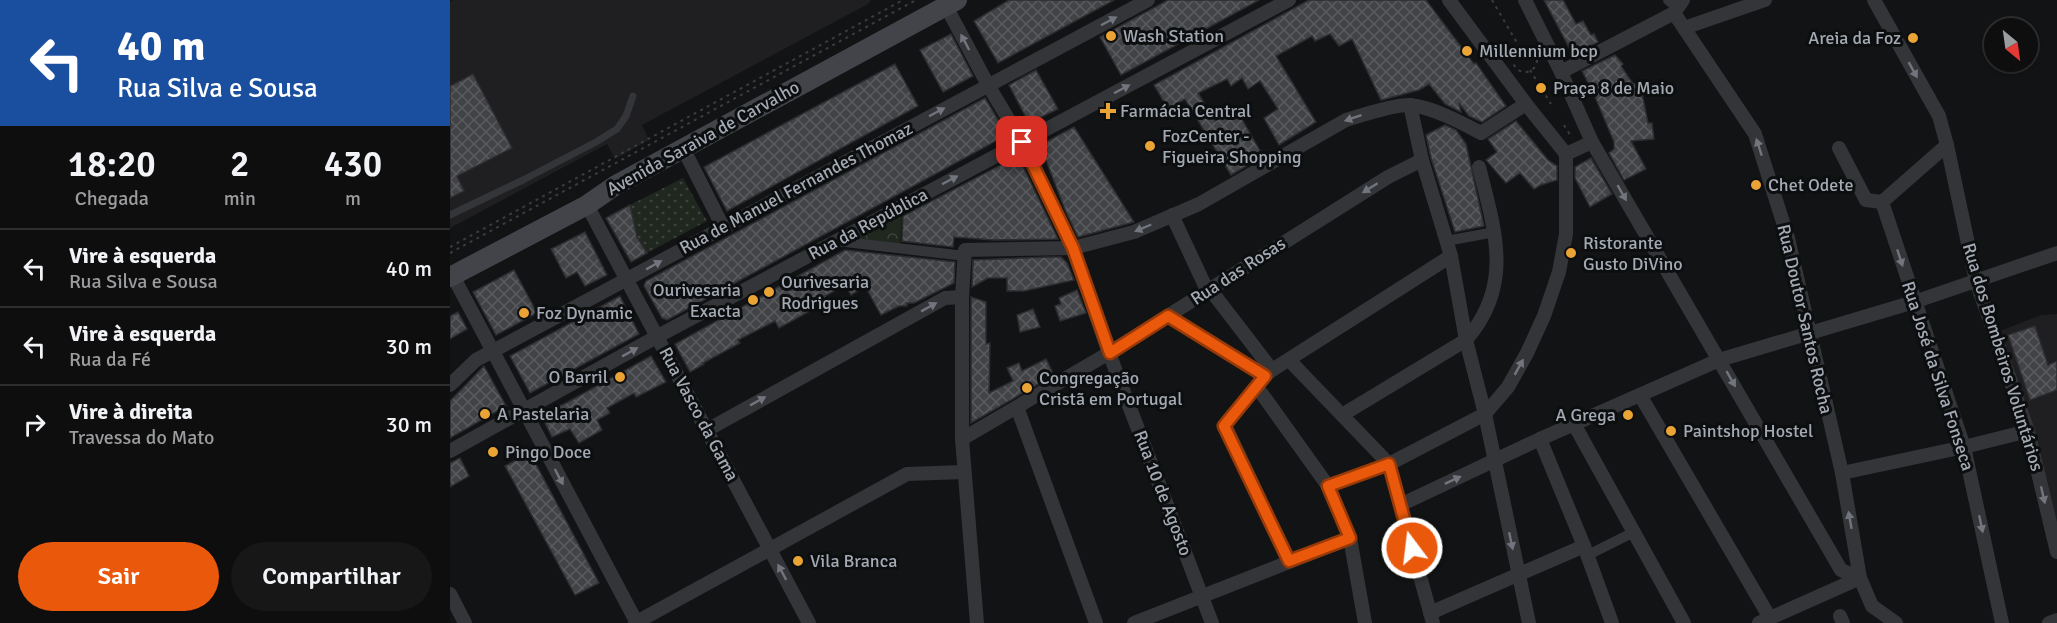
<!DOCTYPE html>
<html lang="pt">
<head>
<meta charset="utf-8">
<style>
  :root { --surface:#0e0e0f; --page:#171718; --text:#f1f3f6; --muted:#9b9c9e; --line:#2e2e2f; --accent:#ea580c }
  body { margin:0; font-family:Signika,sans-serif; background:var(--page); color:var(--text); height:100vh; display:flex; flex-direction:column; font-size:22px; white-space:nowrap }
  * { box-sizing:border-box; margin:0 }
  p { font-size:20px; color:var(--muted) }
  .icon { flex:none; width:33px; height:33px; fill:none; stroke:currentColor; stroke-width:2; stroke-linecap:round; stroke-linejoin:round }
  .map { position:relative; flex:1; overflow:hidden }
  .drawer { display:flex; flex-direction:column; background:var(--surface); width:450px }
  .drawer>* { flex:none }
  .banner { background:#1a4fa0; color:#fff; overflow:hidden }
  .needle { width:39px; rotate:151deg }
  .fabs { position:absolute; left:1534px; top:18px; display:grid; gap:12px }
  .fabs a { display:grid; place-items:center; width:54px; height:54px; border-radius:50%; background:var(--surface); box-shadow:0 2px 4px #0004,0 0 0 2px var(--line); font-size:30px }
  .pin { position:absolute; display:grid; place-items:center; width:51px; height:51px; color:#fff; margin:-26px; border-radius:12px; box-shadow:0 3px 9px #0006 }
  .me { position:absolute; width:66px; margin:-33px; rotate:345deg; stroke-linejoin:round; filter:drop-shadow(0 0 4px #0008) }
  .turn { display:flex; align-items:center; gap:21px; height:126px; padding:0 18px; font-size:27px }
  .turn .icon { width:78px; height:78px; stroke-width:2.5 }
  .turn b { display:block; font-size:42px; line-height:51px }
  .eta { display:flex; justify-content:space-evenly; align-items:center; height:102px; text-align:center }
  .eta b { font-size:36px; font-weight:600; line-height:42px }
  .action { display:flex; gap:12px; margin-top:auto; padding:12px 18px }
  .action a { flex:1; height:69px; border-radius:36px; background:var(--accent); color:#fff; font-size:24px; font-weight:600; line-height:69px; text-align:center }
  .action a+a { background:var(--page); color:var(--text) }
  ul { padding:0; list-style:none }
  li { display:flex; align-items:center; gap:18px; height:78px; padding:0 18px; border-top:2px solid var(--line) }
  li div { flex:1 }
  li b { display:block; font-size:22px }
  li em { font-style:normal }
  main { display:flex; flex:1; min-height:0 }
  .map>svg:first-child { display:block }
  .built { fill:#1f1f21 }
  .grass { fill:url(#grass-dots) }
  .forest { fill:url(#forest-crowns) }
  .building { fill:url(#building-cross-hatch); stroke:#2d2d30; stroke-width:1.5 }
  .lines { fill:none; stroke-linecap:round; stroke-linejoin:round }
  .path { stroke:#3a3c40; stroke-width:2; stroke-dasharray:3 4.5; stroke-linecap:butt }
  .service { stroke:#343539; stroke-width:7 }
  .pedestrian { stroke:#343539; stroke-width:10 }
  .minor { stroke:#343539; stroke-width:14 }
  .secondary { stroke:#424449; stroke-width:20 }
  .oneway { fill:#72757d }
  .route-casing { stroke:#983908; stroke-width:15 }
  .route { stroke:#ea580c; stroke-width:10 }
  .poi-dot { fill:#eaa335; stroke:#0d0e0f; stroke-width:2 }
  .labels { text-anchor:middle; dominant-baseline:central; stroke-width:6; stroke-linejoin:round; paint-order:stroke }
  .poi-label { font-size:18px; fill:#a4aab4; stroke:#0d0e0f; text-anchor:start }
  .street-label { font-size:18px; fill:#a4aab4; stroke:#0d0e0f }
</style>
</head>
<body>
<main>
<section class="drawer">
<div class="banner">
<div class="turn"><svg class="icon" aria-label="left" viewBox="0 0 24 24"><path d="M17 20v-9H6M10 6l-5 5 5 5"/></svg><div><b>40 m</b>Rua Silva e Sousa</div></div>
</div>
<div class="eta">
<div><b>18:20</b><p>Chegada</p></div>
<div><b>2</b><p>min</p></div>
<div><b>430</b><p>m</p></div>
</div>
<ul>
<li><svg class="icon" aria-label="left" viewBox="0 0 24 24"><path d="M17 20v-9H6M10 6l-5 5 5 5"/></svg><div><b>Vire à esquerda</b><p>Rua Silva e Sousa</p></div><em>40 m</em></li>
<li><svg class="icon" aria-label="left" viewBox="0 0 24 24"><path d="M17 20v-9H6M10 6l-5 5 5 5"/></svg><div><b>Vire à esquerda</b><p>Rua da Fé</p></div><em>30 m</em></li>
<li><svg class="icon" aria-label="right" viewBox="0 0 24 24"><path d="M7 20v-9h11M14 6l5 5-5 5"/></svg><div><b>Vire à direita</b><p>Travessa do Mato</p></div><em>30 m</em></li>
</ul>
<div class="action"><a>Sair</a><a>Compartilhar</a></div>
</section>
<div class="map">
<svg width="1607" height="623" viewBox="0 0 1607 623">
  <defs>
    <pattern id="grass-dots" width="8" height="8" patternUnits="userSpaceOnUse" patternTransform="scale(1.5)"><rect width="8" height="8" fill="#1f271f"/><path d="M2 2h.1M6 6h.1" fill="none" stroke="#3d443d" stroke-width="1.8" stroke-linecap="round"/></pattern>
    <pattern id="forest-crowns" width="20" height="18" patternUnits="userSpaceOnUse" patternTransform="scale(1.5)"><rect width="20" height="18" fill="#1f271f"/><path d="M2 6a3 3 0 1 1 6 0M12 15a3 3 0 1 1 6 0" fill="none" stroke="#3d443d"/></pattern>
    <pattern id="building-cross-hatch" width="8" height="8" patternUnits="userSpaceOnUse" patternTransform="scale(1.5)"><rect width="8" height="8" fill="#414347"/><path d="M0 0l8 8M0 8l8-8" fill="none" stroke="#595b5f"/></pattern>
  </defs>
  <rect width="100%" height="100%" fill="#121314"/>
  <g class="built">
    <path d="M3 0H421L418 4 192 125 199 140 165 159 157 144 0 228V2Z"/>
    <path d="M1607 314V531L1587 436 1550 331 1591 315Z"/>
  </g>
  <path class="grass" d="M233 178 257 221 197 253 187 237 180 205Z"/>
  <path class="forest" d="M452 211 450 248 387 241Z"/>
  <g class="building">
    <path d="M559 0H664L548 63 524 21Z"/>
    <path d="M718 0H809L671 75 650 37Z"/>
    <path d="M859 0H976L1024 64 1026 63 1056 106 1032 122 1019 116 1009 103 1011 112 995 104 979 84 969 90 931 100 902 39 889 46 880 34 865 41 862 36 826 56 866 122 829 145 814 118 828 109 810 81 798 89 792 78 781 86 777 79 748 93 765 121 786 109 813 156 781 175 735 99 718 109 704 85Z"/>
    <path d="M1094 0H1113L1126 24 1133 21 1141 35 1144 34 1148 42 1123 55Z"/>
    <path d="M501 34 523 76 493 92 470 50Z"/>
    <path d="M1165 55 1173 64 1171 66 1183 84 1190 83 1198 123H1202L1204 139 1181 141 1196 169 1174 180 1159 153 1164 149V142L1143 92 1132 71Z"/>
    <path d="M445 64 468 106 277 211 254 167Z"/>
    <path d="M586 70 608 109 579 123 559 85Z"/>
    <path d="M23 74 62 148 7 176 14 191 0 198V86Z"/>
    <path d="M535 98 557 135 217 320 212 318 194 286 196 281Z"/>
    <path d="M1066 121 1098 160 1107 166V180L1091 185 1084 189 1070 173 1056 183 1036 160 1047 152 1038 139Z"/>
    <path d="M995 125 1006 130 1016 144 1034 226 1005 232 981 158 976 135Z"/>
    <path d="M624 127 684 222 628 237 616 212 590 145Z"/>
    <path d="M568 156 608 239 544 240 504 237 503 247 452 241 453 216Z"/>
    <path d="M1141 158 1162 194 1140 207 1125 178V167Z"/>
    <path d="M180 205 187 237 197 253 181 262 156 218Z"/>
    <path d="M135 232 157 275 135 286 127 272 116 278 101 249Z"/>
    <path d="M395 250 505 262 504 283 464 303H457V306H449L431 315 415 286 401 295 395 285 375 296 378 301 329 328 325 321 288 340 290 343 253 363 254 364 240 372 225 344Z"/>
    <path d="M599 257H611L617 263 624 280 574 291H557V278H538L522 287 523 260Z"/>
    <path d="M64 270 87 313 46 335 23 292Z"/>
    <path d="M627 290 636 313 610 321 605 306 611 304 609 298Z"/>
    <path d="M170 296 189 334 80 393 60 356Z"/>
    <path d="M521 297 536 302V344L540 343 539 393 563 381 557 368 569 363 572 371 596 359 604 375 521 423Z"/>
    <path d="M583 309 590 327 570 332 567 315Z"/>
    <path d="M8 312 17 329 0 339V316Z"/>
    <path d="M1585 326 1598 365 1607 361V390L1580 400 1558 335Z"/>
    <path d="M201 356 216 382 186 397 184 393 157 408 160 413 147 420 152 430 129 443 120 429 102 437 91 415 118 402Z"/>
    <path d="M34 366 56 406 0 438V401Z"/>
    <path d="M80 453 149 583 125 595 55 466Z"/>
    <path d="M10 458 19 476 0 487V463Z"/>
  </g>
  <g class="lines">
    <g class="path">
      <path d="M1042 0 1070 48"/>
      <circle cx="1075" cy="60" r="12"/>
      <path d="M1080 70 1101 104"/>
      <path d="M1114 125 1122 138"/>
      <path d="M0 247 453 0"/>
      <path d="M0 253 466 0"/>
    </g>
    <path class="service" d="M0 215 73 180 146 142 167 129 176 116 183 96"/>
    <g class="pedestrian">
      <path d="M1218 0 1227 8"/>
      <path d="M387 241 515 256"/>
      <path d="M996 241 1045 232"/>
      <path d="M1138 555 1184 532"/>
    </g>
    <g class="minor">
      <path d="M999 0 1076 104 1116 154 1142 142"/>
      <path d="M1075 0 1111 72 1142 142 1391 570 1410 578"/>
      <path d="M1424 0 1489 116 1497 145 1526 281 1578 431 1607 552"/>
      <path d="M496 6 538 85 572 142 623 248 659 353 762 623"/>
      <path d="M1224 13 1305 134 1338 238 1392 473 1410 578 1422 606 1446 623"/>
      <path d="M1234 28 1315 0"/>
      <path d="M1111 72 1224 13 1233 0"/>
      <path d="M960 105 972 160 1001 256 1016 340 1035 414 1079 623"/>
      <path d="M233 148 273 227"/>
      <path d="M1389 148 1416 200 1432 202"/>
      <path d="M1432 202 1514 447 1552 623"/>
      <path d="M1432 202 1497 145"/>
      <path d="M137 205 359 623"/>
      <path d="M722 215 757 290"/>
      <path d="M3 276 187 623"/>
      <path d="M759 288 822 370"/>
      <path d="M718 316 815 376"/>
      <path d="M839 360 939 464 983 623"/>
      <path d="M0 385 26 360 41 352 698 0"/>
      <path d="M807 387 878 486 900 538 915 623"/>
      <path d="M1190 395 1320 618"/>
      <path d="M567 407 646 623"/>
      <path d="M892 415 1016 340C1064 285 1045 231 1029 167"/>
      <path d="M1124 424 1234 623"/>
      <path d="M257 430 495 298 512 297"/>
      <path d="M512 439 659 353 938 177 972 160"/>
      <path d="M1090 439 1134 546 1162 623"/>
      <path d="M0 451 208 336 839 0"/>
      <path d="M1392 473 1514 447 1578 431"/>
      <path d="M878 486 939 464 1035 414 1058 387 1077 353 1094 316 1109 272 1116 234V154"/>
      <path d="M950 505 1090 439 1269 360 1464 302 1607 253"/>
      <path d="M839 562 775 425 815 376 822 370 1001 256"/>
      <path d="M0 594 15 623"/>
      <path d="M980 613 1134 546"/>
      <path d="M1390 616 1393 623"/>
      <path d="M185 623 457 474 514 472"/>
      <path d="M527 623 512 439V297L515 250 623 248 684 232 749 204 896 120C912 115 945 104 961 105 984 108 1010 122 1031 133L1076 104"/>
      <path d="M684 623 900 538"/>
      <path d="M1309 623 1410 578"/>
      <path d="M1599 623 1607 620"/>
    </g>
    <path class="secondary" d="M0 277 137 205 166 185 507 0"/>
  </g>
  <defs><path id="oneway-solid" d="M-6-.8H1V-3.2L6.5 0L1 3.2V.8H-6Z" transform="scale(1.5)"/></defs>
  <g class="oneway">
    <use href="#oneway-solid" transform="translate(659 21) rotate(-28)"/>
    <use href="#oneway-solid" transform="translate(515 42) rotate(-118)"/>
    <use href="#oneway-solid" transform="translate(1463 70) rotate(61)"/>
    <use href="#oneway-solid" transform="translate(672 89) rotate(-28)"/>
    <use href="#oneway-solid" transform="translate(487 112) rotate(-28)"/>
    <use href="#oneway-solid" transform="translate(903 118) rotate(161)"/>
    <use href="#oneway-solid" transform="translate(1309 147) rotate(-108)"/>
    <use href="#oneway-solid" transform="translate(500 180) rotate(-28)"/>
    <use href="#oneway-solid" transform="translate(920 188) rotate(148)"/>
    <use href="#oneway-solid" transform="translate(1172 193) rotate(60)"/>
    <use href="#oneway-solid" transform="translate(693 228) rotate(157)"/>
    <use href="#oneway-solid" transform="translate(1450 258) rotate(72)"/>
    <use href="#oneway-solid" transform="translate(204 265) rotate(-29)"/>
    <use href="#oneway-solid" transform="translate(479 307) rotate(-29)"/>
    <use href="#oneway-solid" transform="translate(180 352) rotate(-29)"/>
    <use href="#oneway-solid" transform="translate(1069 367) rotate(-61)"/>
    <use href="#oneway-solid" transform="translate(1281 379) rotate(60)"/>
    <use href="#oneway-solid" transform="translate(308 401) rotate(-29)"/>
    <use href="#oneway-solid" transform="translate(109 477) rotate(62)"/>
    <use href="#oneway-solid" transform="translate(1003 480) rotate(-25)"/>
    <use href="#oneway-solid" transform="translate(1593 495) rotate(77)"/>
    <use href="#oneway-solid" transform="translate(1400 520) rotate(-100)"/>
    <use href="#oneway-solid" transform="translate(1531 524) rotate(78)"/>
    <use href="#oneway-solid" transform="translate(1061 541) rotate(78)"/>
    <use href="#oneway-solid" transform="translate(332 572) rotate(-118)"/>
  </g>
  <g class="lines">
    <defs>
      <path id="route" d="M572 142 623 248 660 353 718 316 815 376 774 426 839 561 900 538 878 486 939 464 962 548"/>
    </defs>
    <use href="#route" class="route-casing"/>
    <use href="#route" class="route"/>
  </g>
  <g class="poi-dot">
    <circle cx="661" cy="36" r="6"/>
    <circle cx="1463" cy="38" r="6"/>
    <circle cx="1017" cy="51" r="6"/>
    <circle cx="1091" cy="88" r="6"/>
    <path d="M655 102h6v6h6v6h-6v6h-6v-6h-6v-6h6z"/>
    <circle cx="700" cy="146" r="6"/>
    <circle cx="1306" cy="185" r="6"/>
    <circle cx="1121" cy="253" r="6"/>
    <circle cx="319" cy="292" r="6"/>
    <circle cx="303" cy="300" r="6"/>
    <circle cx="74" cy="313" r="6"/>
    <circle cx="170" cy="377" r="6"/>
    <circle cx="577" cy="388" r="6"/>
    <circle cx="35" cy="414" r="6"/>
    <circle cx="1178" cy="415" r="6"/>
    <circle cx="1221" cy="431" r="6"/>
    <circle cx="43" cy="452" r="6"/>
    <circle cx="348" cy="561" r="6"/>
  </g>
  <g class="labels">
    <g class="poi-label">
      <text x="673" y="36">Wash Station</text>
      <text x="1451" y="38" text-anchor="end">Areia da Foz</text>
      <text x="1029" y="51">Millennium bcp</text>
      <text x="1103" y="88">Praça 8 de Maio</text>
      <text x="670" y="111">Farmácia Central</text>
      <text x="712" y="136">FozCenter -<tspan x="712" dy="21">Figueira Shopping</tspan></text>
      <text x="1318" y="185">Chet Odete</text>
      <text x="1133" y="243">Ristorante<tspan x="1133" dy="21">Gusto DiVino</tspan></text>
      <text x="331" y="282">Ourivesaria<tspan x="331" dy="21">Rodrigues</tspan></text>
      <text x="291" y="290" text-anchor="end">Ourivesaria<tspan x="291" dy="21">Exacta</tspan></text>
      <text x="86" y="313">Foz Dynamic</text>
      <text x="158" y="377" text-anchor="end">O Barril</text>
      <text x="589" y="378">Congregação<tspan x="589" dy="21">Cristã em Portugal</tspan></text>
      <text x="47" y="414">A Pastelaria</text>
      <text x="1166" y="415" text-anchor="end">A Grega</text>
      <text x="1233" y="431">Paintshop Hostel</text>
      <text x="55" y="452">Pingo Doce</text>
      <text x="360" y="561">Vila Branca</text>
    </g>
    <g class="street-label">
      <text transform="translate(253 138) rotate(-29)">Avenida Saraiva de Carvalho</text>
      <text transform="translate(346 188) rotate(-28)">Rua de Manuel Fernandes Thomaz</text>
      <text transform="translate(418 224) rotate(-28)">Rua da República</text>
      <text transform="translate(788 271) rotate(-33)">Rua das Rosas</text>
      <text transform="translate(1355 319) rotate(77)">Rua Doutor Santos Rocha</text>
      <text transform="translate(1553 357) rotate(73)">Rua dos Bombeiros Voluntários</text>
      <text transform="translate(1488 376) rotate(72)">Rua José da Silva Fonseca</text>
      <text transform="translate(249 414) rotate(62)">Rua Vasco da Gama</text>
      <text transform="translate(713 493) rotate(69)">Rua 10 de Agosto</text>
    </g>
  </g>
</svg>
<div class="fabs">
<a><svg class="needle" viewBox="-14 -14 28 28"><path d="M0-13l5 13h-10z" fill="#e53935"/><path d="M0 13l5-13h-10z" fill="#9b9c9e"/></svg></a>
</div>
<div class="pin" style="left:572px;top:142px;background:#d93025"><svg class="icon" aria-label="arrive" viewBox="0 0 24 24"><path d="M6 21V4h12l-3 4 3 4H6"/></svg></div>
<svg class="me" style="left:962px;top:548px" viewBox="-20 -20 40 40"><circle r="17" fill="#ea580c" stroke="#fff" stroke-width="3"/><path d="M0-11L8 9 0 5-8 9z" fill="#fff"/></svg>
</div>
</main>
</body>
</html>
